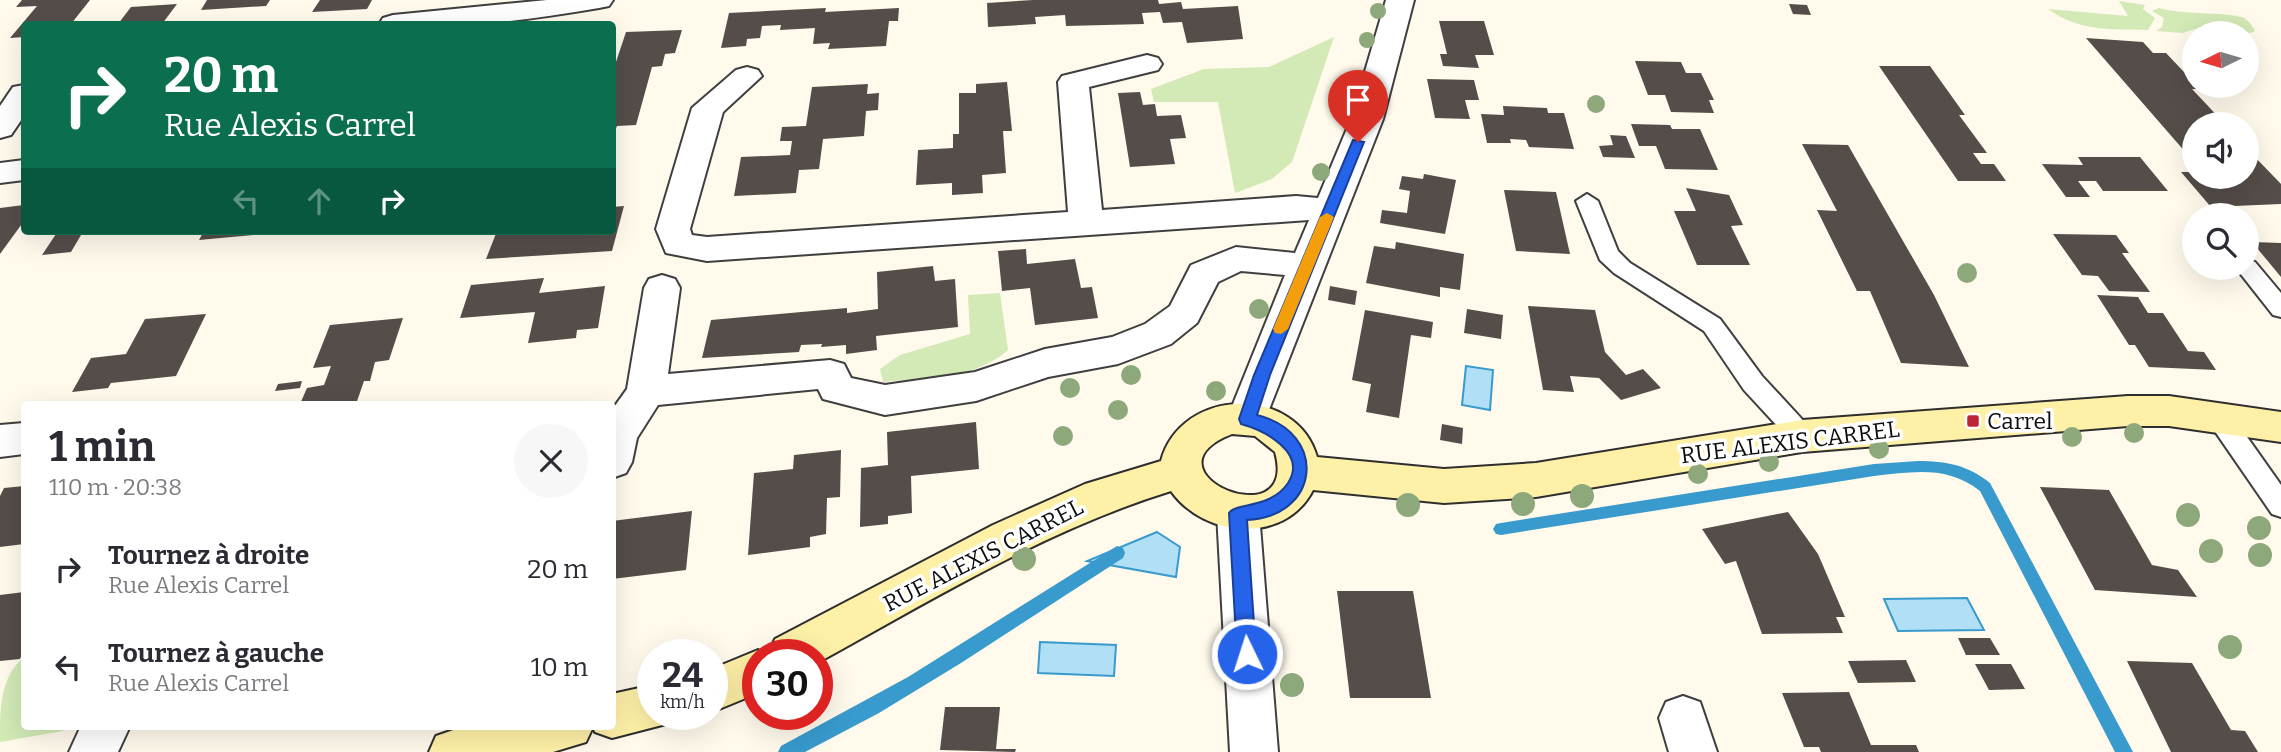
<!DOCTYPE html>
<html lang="fr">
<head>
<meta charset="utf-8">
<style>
  :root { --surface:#fff; --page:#f7f7f7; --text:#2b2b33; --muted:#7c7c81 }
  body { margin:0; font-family:Bitter,serif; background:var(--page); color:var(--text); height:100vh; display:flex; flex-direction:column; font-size:26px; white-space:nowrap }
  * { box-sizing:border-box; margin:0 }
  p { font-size:23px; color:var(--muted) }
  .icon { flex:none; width:38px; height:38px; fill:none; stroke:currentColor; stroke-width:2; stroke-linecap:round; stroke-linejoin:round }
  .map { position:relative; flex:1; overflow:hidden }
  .side { position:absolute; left:21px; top:401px; width:595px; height:329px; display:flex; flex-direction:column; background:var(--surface); border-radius:7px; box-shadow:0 7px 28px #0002 }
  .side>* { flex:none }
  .hud { position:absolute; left:21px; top:21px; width:595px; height:214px; border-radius:7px; box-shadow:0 7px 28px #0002; background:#0b6e4f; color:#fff; overflow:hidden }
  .needle { width:46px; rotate:265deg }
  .fabs { position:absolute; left:2182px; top:21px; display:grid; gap:14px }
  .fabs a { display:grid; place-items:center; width:77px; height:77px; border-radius:50%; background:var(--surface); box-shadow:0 7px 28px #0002; font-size:35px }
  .speed { position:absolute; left:637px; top:639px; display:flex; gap:14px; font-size:35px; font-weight:700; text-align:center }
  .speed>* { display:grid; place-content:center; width:91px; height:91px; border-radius:50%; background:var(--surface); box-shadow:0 7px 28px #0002; line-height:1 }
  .speed small { font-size:18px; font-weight:400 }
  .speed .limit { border:10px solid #d22; background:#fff; color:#111 }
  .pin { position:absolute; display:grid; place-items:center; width:60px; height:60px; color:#fff; margin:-72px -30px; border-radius:50% 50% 50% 0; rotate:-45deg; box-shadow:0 0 7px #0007 }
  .pin .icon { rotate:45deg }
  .me { position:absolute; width:77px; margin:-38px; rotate:356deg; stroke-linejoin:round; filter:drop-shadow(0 0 5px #0008) }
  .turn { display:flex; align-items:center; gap:24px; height:147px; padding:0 28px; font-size:32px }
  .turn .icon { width:91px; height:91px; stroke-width:2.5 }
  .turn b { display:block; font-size:49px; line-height:60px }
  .lanes { display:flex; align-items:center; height:66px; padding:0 28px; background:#0003; justify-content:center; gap:35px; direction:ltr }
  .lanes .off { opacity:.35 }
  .round { display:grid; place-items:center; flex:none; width:74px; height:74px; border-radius:37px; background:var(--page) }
  .head { display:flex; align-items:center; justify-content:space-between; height:119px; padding:0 28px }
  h1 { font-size:42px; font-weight:700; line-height:52px }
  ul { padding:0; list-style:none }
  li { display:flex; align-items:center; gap:21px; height:98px; padding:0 28px }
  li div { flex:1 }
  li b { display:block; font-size:26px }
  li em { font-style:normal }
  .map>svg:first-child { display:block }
  .green { fill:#d3e9b6 }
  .water { fill:#b1e0f6; stroke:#389acd; stroke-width:2 }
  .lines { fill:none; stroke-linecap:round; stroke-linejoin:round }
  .stream { fill:#389acd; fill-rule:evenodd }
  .building { fill:#554d49 }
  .lane-casing { stroke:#3f3f3f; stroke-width:4 }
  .street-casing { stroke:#3f3f3f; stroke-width:4 }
  .secondary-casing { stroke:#2e2e2e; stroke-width:4 }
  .lane { fill:#fff; fill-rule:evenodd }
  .street { fill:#fff; fill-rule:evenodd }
  .secondary { fill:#fff0a7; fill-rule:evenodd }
  .tree { fill:#8da87a }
  .route { fill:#2563eb; stroke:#184099; stroke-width:2 }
  .slow { fill:#f59e0b }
  .poi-dot { fill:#bc2535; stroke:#fff; stroke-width:2.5 }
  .labels { text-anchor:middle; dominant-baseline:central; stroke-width:7; stroke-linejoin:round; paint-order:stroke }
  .poi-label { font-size:23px; fill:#0c0c0c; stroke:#fff; text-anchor:start }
  .street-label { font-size:23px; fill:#0c0c0c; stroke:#fff }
</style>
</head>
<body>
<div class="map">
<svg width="2281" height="752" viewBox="0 0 2281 752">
  <rect width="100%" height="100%" fill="#fffaec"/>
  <g class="green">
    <path d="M2119 1 2145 5 2143 9 2155 18 2148 30C2111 29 2080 32 2048 9L2128 16Z"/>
    <path d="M2159 8C2181 15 2233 12 2244 18 2249 21 2252 26 2255 31L2250 33 2201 27 2183 33 2156 31 2162 27 2164 18 2152 11Z"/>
    <path d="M1334 37 1292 162 1272 179 1238 192 1235 193 1218 102H1154L1151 89 1204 69 1269 67Z"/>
    <path d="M1000 293 1008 350C974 380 926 377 883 382L880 369 900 355 970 334 968 295Z"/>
    <path d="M24 657V726H66L63 731 0 742C0 708 0 677 24 657Z"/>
  </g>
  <g class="water">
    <path d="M1466 366 1493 370 1490 410 1462 405Z"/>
    <path d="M1157 532 1180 547 1176 577 1087 561Z"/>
    <path d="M1967 598 1984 630 1898 631 1884 599Z"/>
    <path d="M1040 642 1116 645 1114 676 1038 673Z"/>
  </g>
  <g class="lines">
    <g class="stream">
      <path d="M1918 461C1946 461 1968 465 1990 483L2133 752H2115L1980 491C1947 465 1913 472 1874 476L1501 535 1496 534 1493 529 1496 524 1501 523 1874 464Z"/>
      <path d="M1117 546 1123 548 1125 553 1123 558 961 663 879 713 805 752H778L781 746 908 677Z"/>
    </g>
  </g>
  <g class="building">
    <path d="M22 0H90L71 24H24V37L10 38 37 6 16 7Z"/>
    <path d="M207 0H270L266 6 201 10Z"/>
    <path d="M320 0H372L367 9 312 12Z"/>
    <path d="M1033 0H1158L1159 4 1181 2 1183 9 1238 6 1243 39 1187 43 1182 22 1163 23 1160 12 1142 13 1144 24 1066 26 1065 15 1035 17 1036 24 988 27 987 3Z"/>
    <path d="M177 4 162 24H118L131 7Z"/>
    <path d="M1789 4 1807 5 1811 15 1793 14Z"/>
    <path d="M826 8 825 12 899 8 898 21H889L886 46 828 49 830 43 813 44 815 28 780 30 781 25 762 26 760 38 747 39 746 46 721 48 729 13Z"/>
    <path d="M1439 21H1484L1494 55H1475L1479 68 1443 66 1440 54H1447Z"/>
    <path d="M682 30 675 53 665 54 662 66 652 67 636 125 617 126 612 138V74L626 32Z"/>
    <path d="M2086 38 2143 42 2153 53H2166L2200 89H2192L2225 124H2194V162Z"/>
    <path d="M1635 61 1681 62 1686 73H1701L1714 100H1709L1714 113 1671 112 1665 95H1648Z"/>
    <path d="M1879 66H1930L1965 115H1959L1987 153H1973L1981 164H1994L2006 181H1958Z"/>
    <path d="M1427 79 1474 80 1479 100H1465L1470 119 1435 118Z"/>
    <path d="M1007 82 1012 131H1003L1006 173 982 175 983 193 952 195V183L916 185 918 150 953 148V134H959V93H976V84Z"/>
    <path d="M868 84 867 94 879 93 878 110 866 111 864 136 823 139 819 169 799 170 796 193 734 196 741 157 790 155 792 141H780L782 127 806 126 812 87Z"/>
    <path d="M1140 92 1143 105 1155 104 1157 116 1181 115 1186 138 1170 139 1175 164 1130 167 1118 93Z"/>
    <path d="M1503 106 1547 108 1548 113H1564L1574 149 1529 147 1526 140 1510 139 1511 143H1487L1481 114 1504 115Z"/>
    <path d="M1631 124 1670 125 1672 129H1700L1718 170 1665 169 1656 146H1639Z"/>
    <path d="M1610 135 1626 136 1635 158 1603 157 1599 146 1613 145Z"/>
    <path d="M1802 144 1848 145 1934 295 1969 367 1901 363 1870 291H1857L1817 210 1837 211Z"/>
    <path d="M2247 153H2251L2281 184V204L2211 207 2181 172H2194V177H2247Z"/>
    <path d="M2078 157H2140L2168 191H2103L2096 181H2078L2090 197H2066L2042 164 2083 165Z"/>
    <path d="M1424 174 1456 180 1445 234 1380 223 1382 210 1407 213 1410 191 1399 189 1402 176 1423 179Z"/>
    <path d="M1686 188 1729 195 1743 225 1731 226 1750 265H1697L1674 211H1696Z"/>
    <path d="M1504 190 1556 192 1570 254 1516 251Z"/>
    <path d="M24 205V221L0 254V208Z"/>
    <path d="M624 206 612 251 486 259 497 231H612V207Z"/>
    <path d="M58 231H108V233L81 235 71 252 42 255Z"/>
    <path d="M204 231H267L265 234 199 240Z"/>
    <path d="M2053 234 2116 235 2129 253H2122L2150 292 2109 291 2098 276 2082 275Z"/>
    <path d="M1396 242 1464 254 1460 290 1440 287V297L1366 283 1374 246 1395 249Z"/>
    <path d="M2252 242 2281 243V277Z"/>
    <path d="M1026 249 1027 264 1075 259 1081 288 1092 287 1098 318 1035 325 1030 288 1002 291 998 251Z"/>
    <path d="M933 266 935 281 955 279 958 327 876 336 877 350 846 354V345L821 347 822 344 801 345 799 352 702 358 711 320 847 308V313L878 309 877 272Z"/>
    <path d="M544 278 539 293 605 286 598 328 577 330 576 338 528 343 535 312 460 318 471 285Z"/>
    <path d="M1330 286 1357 291 1355 305 1328 300Z"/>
    <path d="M2097 295 2138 297 2148 313H2163L2188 351 2204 352 2216 370 2149 367 2135 345H2129Z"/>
    <path d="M1528 306 1595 310 1605 352 1626 375 1643 369 1661 388 1621 400 1599 378 1570 376 1574 392 1543 390Z"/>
    <path d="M1467 309 1503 315 1501 339 1464 333Z"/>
    <path d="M1365 310 1433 322 1431 338 1411 335 1399 418 1366 412 1371 384 1352 380Z"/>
    <path d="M206 314 176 376 111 383 108 388 72 392 91 358 126 354 145 319Z"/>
    <path d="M403 318 389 360 375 362 370 381H364L356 404H300L307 388 324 385 331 366 313 368 330 325Z"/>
    <path d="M302 381 300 388 275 391 278 384Z"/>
    <path d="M976 422 979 469 911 476 912 513 888 516V524L860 527 861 468 888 465 887 432Z"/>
    <path d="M1442 424 1463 428 1462 444 1440 440Z"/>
    <path d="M841 450 840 497 827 498 826 534 810 537V547L748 555 754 473 793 469 794 455Z"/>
    <path d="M24 486V544L0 547V496L4 488Z"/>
    <path d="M2040 487 2109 490 2152 565 2178 570 2197 597 2095 590Z"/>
    <path d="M692 511 686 570 612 579V521Z"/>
    <path d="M1788 512 1818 554 1845 617H1836L1843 633 1762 634 1736 561 1725 564 1702 529Z"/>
    <path d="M1337 591H1413L1431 698H1350Z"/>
    <path d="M24 592V649L20 659 0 661V595Z"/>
    <path d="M1958 638H1990L2000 655H1966Z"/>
    <path d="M1906 660 1916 682 1858 683 1848 661Z"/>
    <path d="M2127 661 2192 663 2231 730 2245 731 2258 752H2171Z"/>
    <path d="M1975 664H2011L2025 689 1989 690Z"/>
    <path d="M1849 692 1871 745H1916L1919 752H1821L1819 747H1804L1782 693Z"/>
    <path d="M945 707H1000L996 749H1016L1015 752 940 750Z"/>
  </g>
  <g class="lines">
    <defs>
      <g id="lane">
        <path d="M1587 194 1598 201 1618 251 1630 263 1720 319 1762 376 1811 429 1815 436 1811 443 1802 446 1793 443 1744 390 1704 331 1614 273 1600 260 1576 201Z"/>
        <path d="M2247 259 2255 262 2281 293V317L2273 315 2236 268H2247Z"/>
        <path d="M2219 407 2228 410 2281 485V517L2272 514 2210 424 2206 417 2210 410Z"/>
      </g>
      <g id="street">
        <path d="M547 0H613L609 6 599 8C527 20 451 31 379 24L383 18 393 15Z"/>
        <path d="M1386 0H1414L1383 119 1261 430 1247 434 1233 430 1227 419 1285 275 1241 271 1218 282 1197 323 1171 344 1118 364 1048 377 976 401 885 415 823 399 818 389 658 405 637 438 632 462 626 473 612 478V410L627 389 644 288 649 279 662 275 675 279 680 288 668 374 830 360 844 364 851 378 885 385 975 372 1045 349 1112 337 1145 324 1170 306 1191 265 1236 247 1295 253 1309 220 707 261 666 253 656 229 692 108 736 70 747 67 758 70 762 76 723 112 690 229 692 235 707 237 1068 212 1058 82 1062 76 1147 55 1158 58 1162 64 1158 70 1089 87 1102 210 1296 196 1318 198 1351 119Z"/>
        <path d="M24 85V116L11 135 0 138V106L13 87Z"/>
        <path d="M24 160V180L0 183V163Z"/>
        <path d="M24 423V454L0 457V425Z"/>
        <path d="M1238 496 1253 501 1259 513 1278 752H1230L1217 513 1223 501Z"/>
        <path d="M1683 696 1700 702 1717 752H1669L1659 718 1666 702Z"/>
        <path d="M81 726H130L118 752H69Z"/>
      </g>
      <g id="secondary">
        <path d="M2128 396H2169L2281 412V442L2169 426H2128L1802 452 1536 497 1444 503 1313 490C1285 545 1204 538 1171 491 1045 530 932 600 817 663V654H758V693L712 712V669L758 650 768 654 775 639 993 525 1085 484 1161 461C1181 387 1296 384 1317 457L1444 469 1536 463 1802 420ZM1232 434 1255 436 1275 452C1300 540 1136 472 1232 434Z"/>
        <path d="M653 685V714H674L670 723 612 738 595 732 593 727 586 742 553 752H429L436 736 465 726H612V694Z"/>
      </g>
    </defs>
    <use href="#lane" class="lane-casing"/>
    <use href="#street" class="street-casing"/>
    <use href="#secondary" class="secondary-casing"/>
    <use href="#lane" class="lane"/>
    <use href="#street" class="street"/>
    <use href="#secondary" class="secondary"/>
  </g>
  <g class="tree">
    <circle cx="1378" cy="11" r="8"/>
    <circle cx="1367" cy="40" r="8"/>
    <circle cx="1596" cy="104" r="9"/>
    <circle cx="1321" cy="172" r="9"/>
    <circle cx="1967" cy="273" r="10"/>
    <circle cx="1259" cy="309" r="10"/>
    <circle cx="1131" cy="375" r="10"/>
    <circle cx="1070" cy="388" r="10"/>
    <circle cx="1216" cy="391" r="10"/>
    <circle cx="1118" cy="410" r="10"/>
    <circle cx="2134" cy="433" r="10"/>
    <circle cx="1063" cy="436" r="10"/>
    <circle cx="2072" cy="437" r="10"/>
    <circle cx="1879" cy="449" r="10"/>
    <circle cx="1769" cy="462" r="10"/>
    <circle cx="1698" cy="474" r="10"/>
    <circle cx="1582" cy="496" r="12"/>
    <circle cx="1523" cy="504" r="12"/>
    <circle cx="1408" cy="505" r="12"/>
    <circle cx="2188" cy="515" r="12"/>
    <circle cx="2259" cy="528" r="12"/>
    <circle cx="2211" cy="551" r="12"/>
    <circle cx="2260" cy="555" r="12"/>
    <circle cx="1024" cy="559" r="12"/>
    <circle cx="2230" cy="647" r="12"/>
    <circle cx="1292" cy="685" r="12"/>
  </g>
  <path class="route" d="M1353 140 1364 142 1270 375 1257 415C1329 433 1320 517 1247 520L1256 654 1254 661 1247 663 1240 661 1237 654 1229 513C1234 503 1271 509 1288 483 1308 452 1263 430 1241 424L1239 419 1254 375Z"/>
  <path class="slow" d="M1327 213 1334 217 1288 329 1281 334 1275 333 1273 329 1320 217Z"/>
  <rect class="poi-dot" x="1966" y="414" width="14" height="14" rx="3.5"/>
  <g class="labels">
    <g class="poi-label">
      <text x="1987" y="421">Carrel</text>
    </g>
    <g class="street-label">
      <text transform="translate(1790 442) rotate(-7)">RUE ALEXIS CARREL</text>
      <text transform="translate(983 555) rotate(-27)">RUE ALEXIS CARREL</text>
    </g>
  </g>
</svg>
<div class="fabs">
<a><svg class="needle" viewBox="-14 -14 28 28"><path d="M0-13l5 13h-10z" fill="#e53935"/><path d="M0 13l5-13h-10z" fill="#7c7c81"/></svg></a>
<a><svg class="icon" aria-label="sound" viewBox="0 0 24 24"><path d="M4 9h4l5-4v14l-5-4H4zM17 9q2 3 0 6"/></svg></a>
<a><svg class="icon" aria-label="search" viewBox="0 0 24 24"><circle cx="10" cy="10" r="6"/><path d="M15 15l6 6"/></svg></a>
</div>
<div class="speed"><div>24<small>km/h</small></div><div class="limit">30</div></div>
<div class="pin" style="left:1358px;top:142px;background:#d93025"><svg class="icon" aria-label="arrive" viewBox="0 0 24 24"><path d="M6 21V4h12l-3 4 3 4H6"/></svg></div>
<svg class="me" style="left:1247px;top:654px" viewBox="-20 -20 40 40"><circle r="17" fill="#2563eb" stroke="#fff" stroke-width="3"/><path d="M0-11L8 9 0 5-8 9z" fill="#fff"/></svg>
<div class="hud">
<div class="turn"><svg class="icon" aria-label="right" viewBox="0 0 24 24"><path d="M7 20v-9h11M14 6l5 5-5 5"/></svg><div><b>20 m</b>Rue Alexis Carrel</div></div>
<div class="lanes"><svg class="icon off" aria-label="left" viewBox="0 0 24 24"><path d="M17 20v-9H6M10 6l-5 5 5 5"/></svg><svg class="icon off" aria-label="ahead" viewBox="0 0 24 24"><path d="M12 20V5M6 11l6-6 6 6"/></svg><svg class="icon" aria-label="right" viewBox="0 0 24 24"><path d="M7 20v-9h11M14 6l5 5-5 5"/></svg></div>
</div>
<section class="side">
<div class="head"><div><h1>1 min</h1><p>110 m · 20:38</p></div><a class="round"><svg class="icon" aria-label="close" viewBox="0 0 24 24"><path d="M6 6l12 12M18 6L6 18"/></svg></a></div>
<ul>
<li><svg class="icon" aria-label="right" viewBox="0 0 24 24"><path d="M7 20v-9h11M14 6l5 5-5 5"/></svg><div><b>Tournez à droite</b><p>Rue Alexis Carrel</p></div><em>20 m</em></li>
<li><svg class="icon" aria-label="left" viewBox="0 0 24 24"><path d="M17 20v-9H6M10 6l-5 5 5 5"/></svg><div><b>Tournez à gauche</b><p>Rue Alexis Carrel</p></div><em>10 m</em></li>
</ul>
</section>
</div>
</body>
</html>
